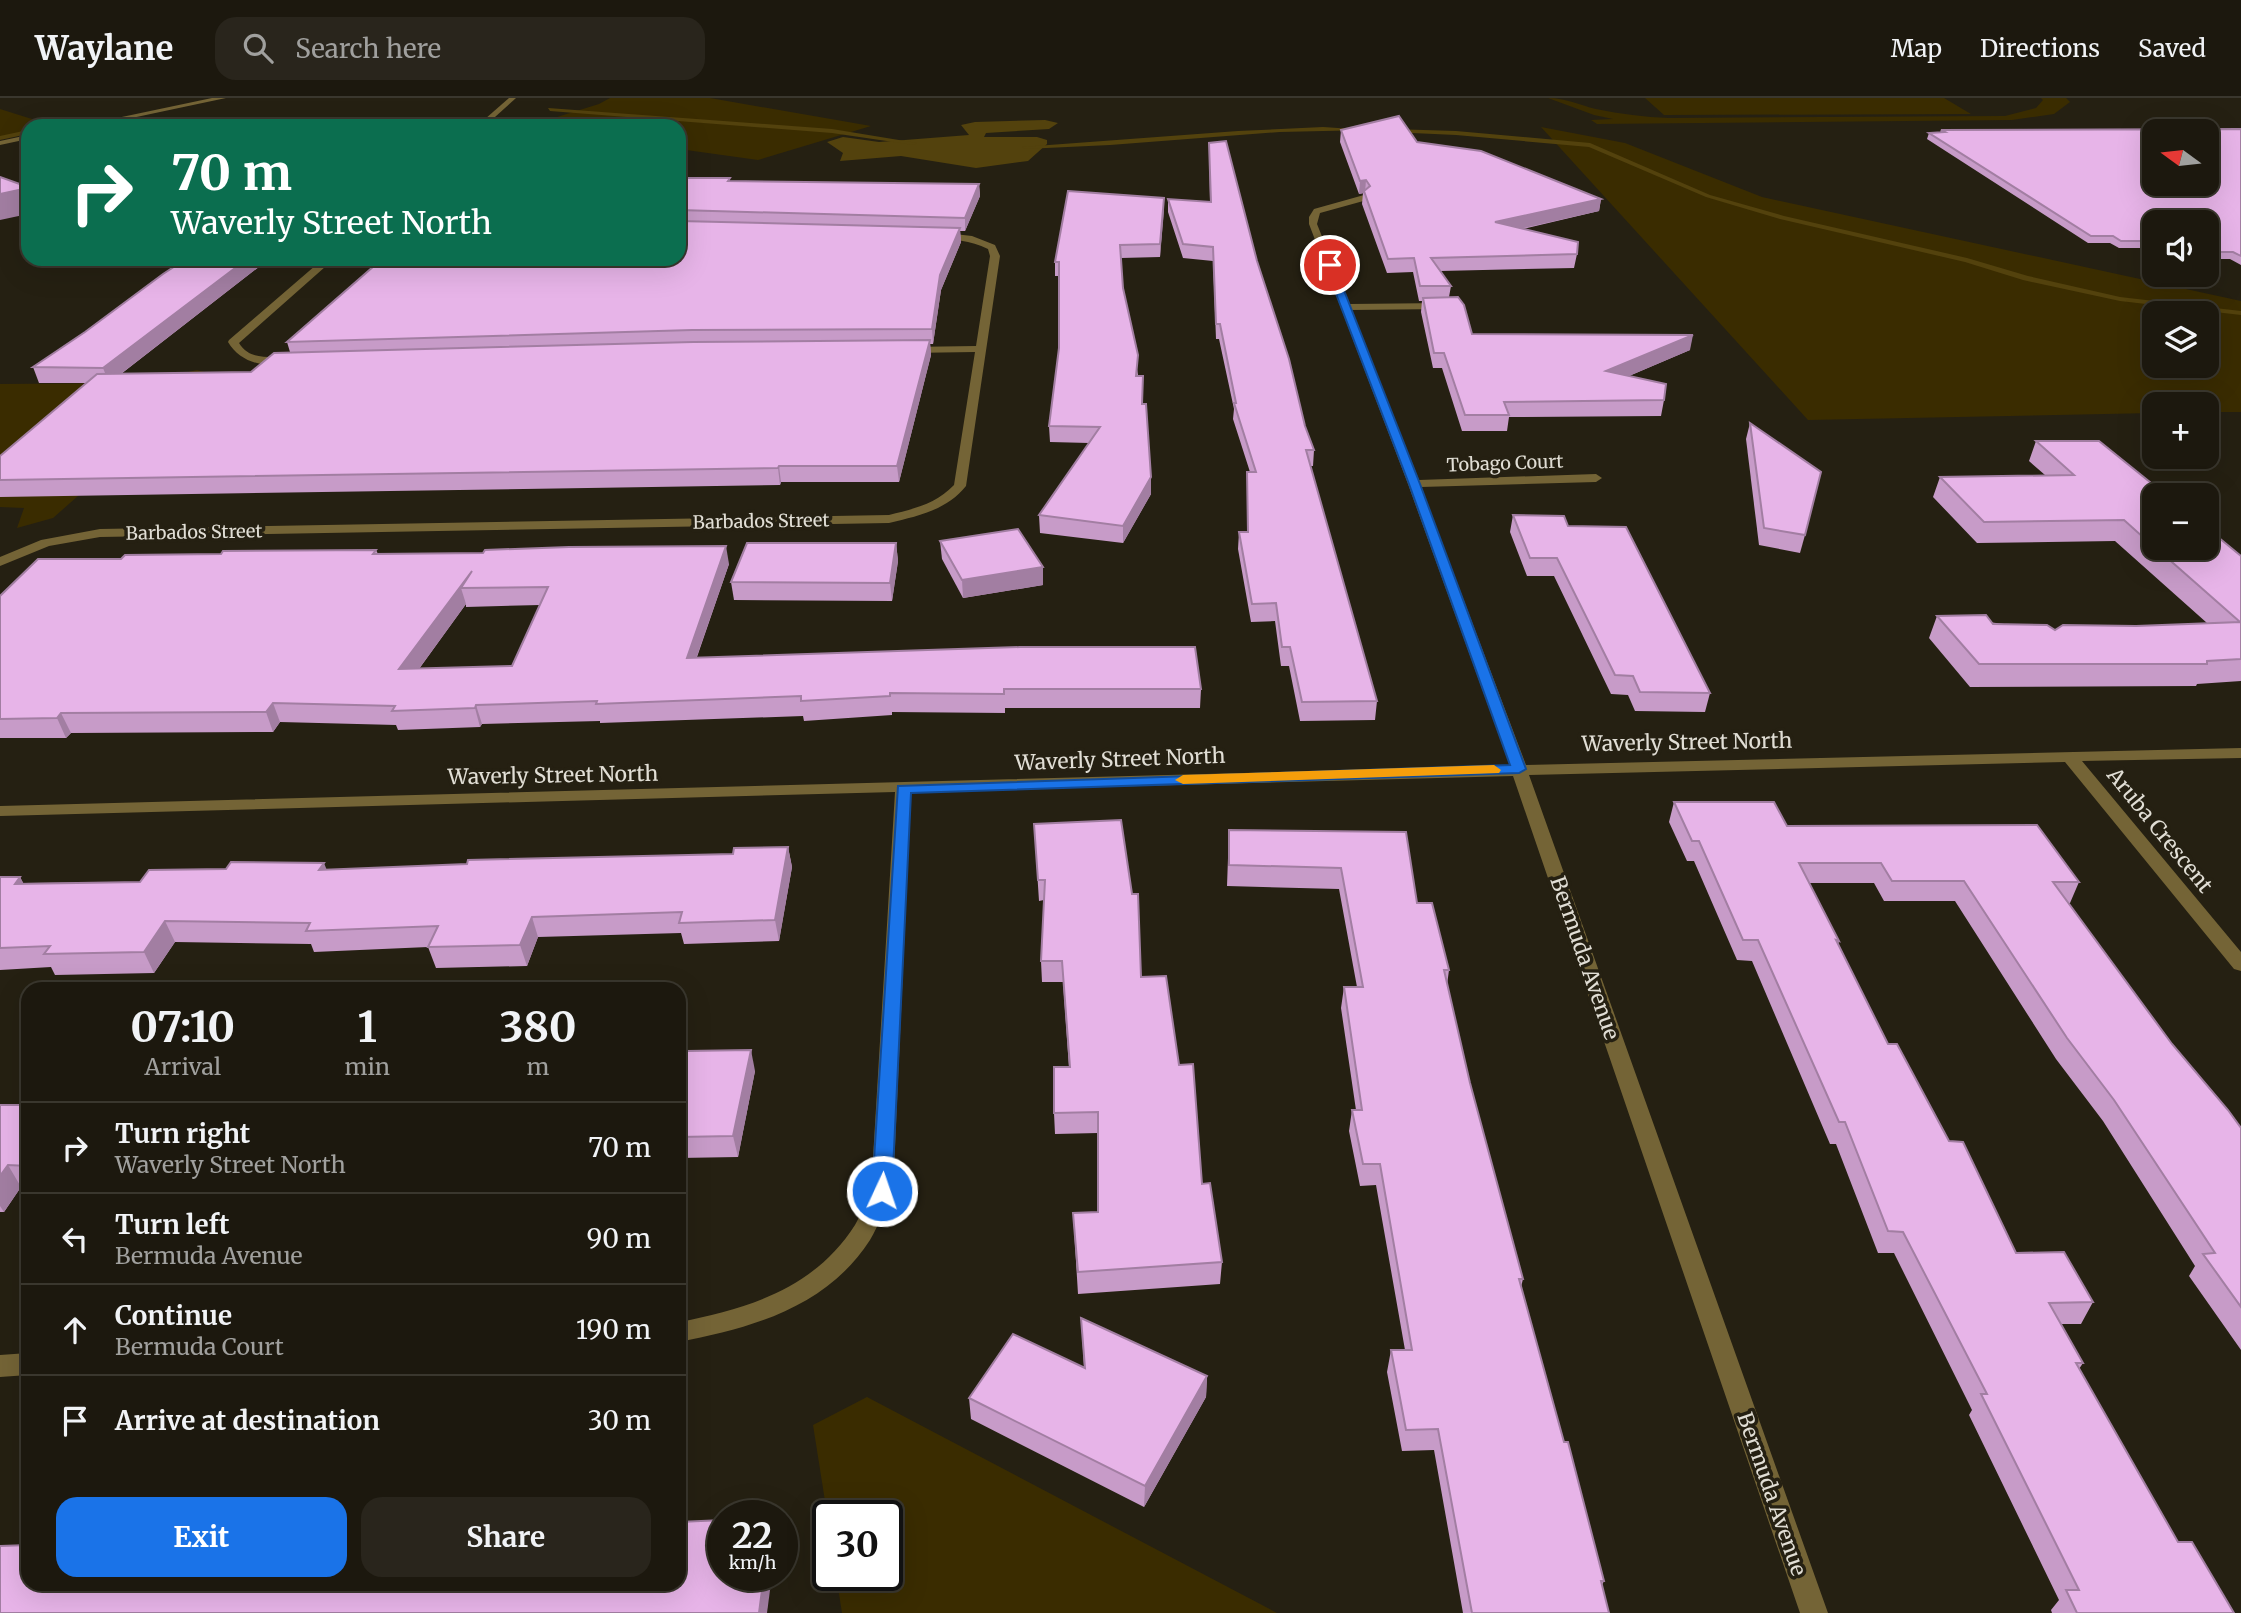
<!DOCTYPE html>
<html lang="en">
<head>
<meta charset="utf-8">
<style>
  :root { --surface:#1c180e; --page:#29251c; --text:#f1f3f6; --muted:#a0a09e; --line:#3a372e; --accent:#1a73e8 }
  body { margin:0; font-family:Merriweather,serif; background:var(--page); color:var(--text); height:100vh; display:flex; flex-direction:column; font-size:26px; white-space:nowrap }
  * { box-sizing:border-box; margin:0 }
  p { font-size:23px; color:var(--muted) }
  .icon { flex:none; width:38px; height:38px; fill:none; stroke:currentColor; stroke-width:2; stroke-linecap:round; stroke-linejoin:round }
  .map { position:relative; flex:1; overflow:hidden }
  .details { position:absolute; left:21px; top:884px; width:665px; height:609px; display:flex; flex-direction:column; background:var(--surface); border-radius:21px; box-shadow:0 7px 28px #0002,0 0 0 2px var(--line) }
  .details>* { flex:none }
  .banner { position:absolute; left:21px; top:21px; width:665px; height:147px; border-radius:21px; box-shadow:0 7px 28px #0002,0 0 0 2px var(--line); background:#0b6e4f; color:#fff; overflow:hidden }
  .needle { width:46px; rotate:285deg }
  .buttons { position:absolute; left:2142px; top:21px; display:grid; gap:14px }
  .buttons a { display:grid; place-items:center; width:77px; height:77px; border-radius:14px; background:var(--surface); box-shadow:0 7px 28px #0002,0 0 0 2px var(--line); font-size:35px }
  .speed { position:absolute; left:707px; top:1402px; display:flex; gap:14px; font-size:35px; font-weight:700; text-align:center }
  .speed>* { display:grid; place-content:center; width:91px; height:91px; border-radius:50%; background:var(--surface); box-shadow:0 7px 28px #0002,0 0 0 2px var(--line); line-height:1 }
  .speed small { font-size:18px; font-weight:400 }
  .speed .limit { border:4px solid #111; border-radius:10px; background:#fff; color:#111 }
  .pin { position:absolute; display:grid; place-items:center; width:60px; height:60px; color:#fff; margin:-30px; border:4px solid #fff; border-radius:50%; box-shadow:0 2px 7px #0007 }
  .me { position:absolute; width:77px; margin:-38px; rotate:3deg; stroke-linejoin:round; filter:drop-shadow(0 0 5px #0008) }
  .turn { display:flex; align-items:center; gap:24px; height:147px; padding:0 35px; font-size:32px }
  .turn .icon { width:91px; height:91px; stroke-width:2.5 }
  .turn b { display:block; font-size:49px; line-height:60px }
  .eta { display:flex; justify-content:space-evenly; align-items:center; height:119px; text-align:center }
  .eta b { font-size:42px; font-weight:700; line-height:49px }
  .cta { display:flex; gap:14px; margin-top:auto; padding:14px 35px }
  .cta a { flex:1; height:80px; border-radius:21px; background:var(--accent); color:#fff; font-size:28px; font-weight:700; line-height:80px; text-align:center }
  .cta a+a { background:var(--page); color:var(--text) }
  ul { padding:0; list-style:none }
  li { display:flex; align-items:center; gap:21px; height:91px; padding:0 35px; border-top:2px solid var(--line) }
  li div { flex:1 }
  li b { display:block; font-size:26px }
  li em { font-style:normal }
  header { display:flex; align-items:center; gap:42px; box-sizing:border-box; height:98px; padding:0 35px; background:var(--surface); border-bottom:2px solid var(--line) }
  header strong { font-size:33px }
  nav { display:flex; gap:38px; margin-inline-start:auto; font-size:24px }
  .search { width:490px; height:63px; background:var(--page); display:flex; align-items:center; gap:18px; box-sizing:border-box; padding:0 24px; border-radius:21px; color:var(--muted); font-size:26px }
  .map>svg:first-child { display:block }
  .green { fill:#3a2c00; fill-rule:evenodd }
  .water { fill:#53420d }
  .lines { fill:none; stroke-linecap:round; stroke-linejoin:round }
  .stream { fill:#53420d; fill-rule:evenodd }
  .minor { fill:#746436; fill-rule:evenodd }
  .wall { fill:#c79bc8; fill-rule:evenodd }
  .shaded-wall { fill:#a27ea2 }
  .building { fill:#e7b4e8; stroke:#a27ea2; stroke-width:2; fill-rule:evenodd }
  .route { fill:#1a73e8; stroke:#114b97; stroke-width:2 }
  .slow { fill:#f59e0b }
  .labels { text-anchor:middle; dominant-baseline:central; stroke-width:7; stroke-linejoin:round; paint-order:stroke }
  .far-street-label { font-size:18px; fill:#e1ded5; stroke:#252012 }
  .street-label { font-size:21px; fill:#e1ded5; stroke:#252012 }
</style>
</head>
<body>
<header>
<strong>Waylane</strong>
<div class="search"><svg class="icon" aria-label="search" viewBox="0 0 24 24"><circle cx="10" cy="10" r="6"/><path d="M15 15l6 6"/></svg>Search here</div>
<nav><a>Map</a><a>Directions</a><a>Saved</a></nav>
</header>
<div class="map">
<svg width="2241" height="1515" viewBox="0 0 2241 1515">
  <rect width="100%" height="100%" fill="#252012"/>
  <g class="green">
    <path d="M610 0H710L871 28 758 62 679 51V28H528L599 6Z"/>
    <path d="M1548 0C1566 0 1579 7 1596 11 1621 16 1644 19 1669 20L2005 18 2036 10 2043 2 2041 0H2066L2070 4 2054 16 2012 22 1597 26 1591 22 1613 21 1594 17Z"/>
    <path d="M1645 0H1944L1971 16 1664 17Z"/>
    <path d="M0 11 51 27 70 26 28 28V36L0 41Z"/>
    <path d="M1541 29 1625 45 1762 99 2241 203V314H2207V306H2154V315L1808 322ZM2154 215H2207V268H2154Z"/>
    <path d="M197 272 215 277 53 420 17 430 24 410 0 409V286L140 285Z"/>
    <path d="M867 1299 1277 1515H842L836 1477H887V1418H828V1422L813 1327Z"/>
  </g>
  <path class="water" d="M1045 22 1058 25 1049 31 986 35 984 39H1037L1047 42V46L1028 63 976 70 901 58 840 63 843 55 827 44 843 39 879 44 969 37 961 27 975 24Z"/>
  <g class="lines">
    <g class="stream">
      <path d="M548 10 832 31 917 45 914 47 832 35 550 13Z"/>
      <path d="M1323 29 1368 32 1280 34 1110 47 1025 51 1022 49 1238 33Z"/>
      <path d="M1392 31 1456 33 1590 45 1710 97 1784 118 1967 160 2028 178 2120 199 2241 213V217L2120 203 2023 182 1965 164 1780 121 1706 99 1589 49 1456 37 1390 34Z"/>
      <path d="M28 32V36L0 42V38Z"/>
    </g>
    <g class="minor">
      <path d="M212 0H226L94 28H79Z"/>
      <path d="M509 0H516L485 28H477Z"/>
      <path d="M28 37V41L0 47V43Z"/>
      <path d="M1364 97 1367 102 1320 115 1317 126 1349 206 1445 205 1450 208 1445 211 1351 212 1419 382 1596 376 1602 380 1596 384 1421 389 1526 667 2241 650V660L2082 663 2241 854V873L2234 871 2065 664 1529 677 1828 1515H1800L1513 678 911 694 893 1093C885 1109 879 1127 870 1142 827 1209 752 1230 679 1244V1224C748 1211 815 1190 855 1127 861 1117 865 1104 871 1093L895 694 0 718V708L1510 668 1408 386 1309 126V119L1314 111Z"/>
      <path d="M937 134 972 138 995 147 1000 158 966 388C947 412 918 418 889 425L100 439 49 448 0 468V459L41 442 100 431 889 417C913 411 936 406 954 387L975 254 909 255 904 252 909 249 976 248 990 158 988 151C970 142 953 142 934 139V135Z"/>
      <path d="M323 161H334L239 245C253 267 275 253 292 264L291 266C267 270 241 266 228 244L229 242Z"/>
      <path d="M28 1255V1277L0 1279V1257Z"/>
    </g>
  </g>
  <g class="wall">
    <path d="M2241 31V167L2230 161H2207V124H2154V158L2140 150H2119L2110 145H2088L1927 41 1929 35H1940L1941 32Z"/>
    <path d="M1341 32 1417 44 1601 101 1599 113 1523 131 1577 156 1574 170 1440 173 1451 188 1449 199 1472 236 1690 252 1629 278 1664 302 1661 318 1509 319 1507 333H1462L1442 270H1433L1421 214 1422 203H1419L1413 174 1387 175 1362 106 1363 95 1359 96 1340 44Z"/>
    <path d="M1209 45 1257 163 1305 328 1314 352 1313 368H1310L1377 603 1375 622 1300 623 1289 568H1281L1275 523 1251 524 1238 451 1239 434H1247V374H1250L1233 321 1234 311 1219 241H1216L1213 163 1183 160 1168 114V101L1210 104Z"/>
    <path d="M679 80 730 83 979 86 980 98 965 133H960L961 144 941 192 933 246H930L931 257 899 384H781L780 387 0 399V358L87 285H39L33 269 269 161 121 276 251 274 290 254 287 244 376 166 375 161H679Z"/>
    <path d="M1164 100 1160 159 1121 160 1123 190 1143 306 1151 379V396L1123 445 1040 435 1039 417 1089 345 1050 344 1049 328 1059 250V178H1055V164Z"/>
    <path d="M1750 325 1805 437 1800 455 1759 447 1746 341Z"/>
    <path d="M2036 343 2154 397V450H2207L2241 458V583L2197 586 2196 588 1970 589 1929 540 1937 518 2055 532 2207 525 2115 443 1977 445 1933 399 1940 379 2045 377 2029 363Z"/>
    <path d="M1513 417 1568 428 1710 595 1705 614 1635 613 1628 597 1611 596 1554 478H1527L1510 434Z"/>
    <path d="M940 443 1043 469V487L963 500 942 461Z"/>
    <path d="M896 445 898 463 892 503 734 502 731 484Z"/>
    <path d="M376 452 378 456 729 466 697 559 1201 591 1200 610H1005V615L892 614V617L804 623 803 618 600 625V623L482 626 480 629 398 632 396 627 280 624 273 634 71 635 66 640H0V498L121 461ZM466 506V509L540 507 512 568 419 571Z"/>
    <path d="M1674 704 1787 728 2079 784 2070 805H2068L2172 946 2241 1030V1252L2189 1178 2195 1168 2103 1023 2056 961 1955 803H1884L1874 785H1809L1839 843 1838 847 1888 946 1949 1043 2016 1155 2093 1204 2081 1226H2061L2083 1265 2079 1271 2178 1444 2234 1515H2052L2051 1512 2059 1502 1969 1317 1972 1312 1894 1155H1878L1836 1046H1830L1752 863 1737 862 1694 763H1687L1669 724Z"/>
    <path d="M1034 726 1141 879 1179 967 1202 1086 1222 1164 1220 1186 1078 1196 1073 1115 1098 1114V1035L1055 1036 1054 1015 1069 969 1063 884H1042L1041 863 1044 802 1039 803Z"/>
    <path d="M1229 732 1406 734 1417 805 1449 872 1447 887 1470 985 1523 1181 1521 1189 1564 1344 1604 1483 1602 1487 1609 1515H1463L1434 1352 1402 1353 1387 1274 1391 1252H1405L1376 1087 1360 1088 1349 1033 1352 1012H1356L1341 910 1344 889H1357L1339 791 1227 788Z"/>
    <path d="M788 749 792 769 779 843 684 846 681 835 538 839 527 868 436 870 428 849 314 854 311 846 175 844 154 875 55 877 51 869 0 872V779H20L23 785 140 784 326 772 733 756Z"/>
    <path d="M679 970 755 973 738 1059 679 1060Z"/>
    <path d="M0 1007H28V1089H21L4 1114H0Z"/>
    <path d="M1081 1220 1207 1278 1206 1299 1144 1409 971 1321 969 1300 1084 1269Z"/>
  </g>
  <g class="shaded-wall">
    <path d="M451 20 453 28H439Z"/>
    <path d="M1366 82 1365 95 1359 96 1360 83Z"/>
    <path d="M979 86 980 98 965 133V120Z"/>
    <path d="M28 90V116L0 122V96Z"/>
    <path d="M1164 100V113L1160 159V146Z"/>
    <path d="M1601 101 1599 113 1493 137 1495 124Z"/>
    <path d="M960 130 961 144 941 192 933 246 932 231 940 177Z"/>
    <path d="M247 161H269L109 285 103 270Z"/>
    <path d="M1693 237 1690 252 1603 289 1606 273Z"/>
    <path d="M930 242 931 257 899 384 897 368Z"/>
    <path d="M779 368 781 384 780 387 778 370Z"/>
    <path d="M1151 379V396L1123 445V428Z"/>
    <path d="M896 445 898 463 892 503 890 485Z"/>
    <path d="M726 448 729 466 690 578 687 560Z"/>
    <path d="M1043 469V487L963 500 962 482Z"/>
    <path d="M472 473 461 490 466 506 405 590 399 571Z"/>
    <path d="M273 605 280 624 273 634 266 614Z"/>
    <path d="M476 607 482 626 480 629 475 610Z"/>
    <path d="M61 615 71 635 66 640 57 620Z"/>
    <path d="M788 749 792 769 779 843 775 822Z"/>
    <path d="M324 765 332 785 319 772Z"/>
    <path d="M20 779 31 799 15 786Z"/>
    <path d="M532 819 538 839 527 868 520 847Z"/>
    <path d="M165 823 175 844 154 875 144 854Z"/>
    <path d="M751 952 755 973 738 1059 733 1038Z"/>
    <path d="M8 1067 21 1089 4 1114 0 1108V1078Z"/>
    <path d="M1207 1278 1206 1299 1144 1409 1145 1388Z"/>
    <path d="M764 1477H772L767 1515H759Z"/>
  </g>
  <g class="building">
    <path d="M1399 18 1417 44 1481 53 1601 101 1495 124 1578 144 1577 156 1431 160 1451 188H1420L1414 160 1388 161 1364 93 1370 88 1366 82 1360 83 1341 32Z"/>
    <path d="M371 20H451L439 28H360Z"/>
    <path d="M2241 31V158L2233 154H2207V124H2154V149L2143 143H2121L2113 138H2091L1929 35 1945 34 1941 32ZM2154 33H2207V86H2154Z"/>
    <path d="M1226 43 1257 163 1289 261 1305 328 1314 352H1306L1377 603 1302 604 1290 549H1282L1276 505 1252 506 1239 434H1248L1247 374H1256L1234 305H1236L1220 226H1216L1213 149 1183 146 1168 101 1211 104 1209 45Z"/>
    <path d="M0 79 28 89V90L0 96Z"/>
    <path d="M679 80H730L728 83 979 86 965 120 679 112Z"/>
    <path d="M1068 93 1164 100 1160 146 1120 147 1123 190 1138 257 1136 278H1143L1142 306H1146L1151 379 1123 428 1039 417 1100 329 1049 328 1059 250V164H1055Z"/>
    <path d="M679 123 960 130 940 177 932 231 692 232 287 244 382 161H375H679Z"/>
    <path d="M186 161H247L103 270 33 269 85 234 163 176Z"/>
    <path d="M1458 199 1464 207 1472 236 1693 237 1606 273 1666 286 1664 302 1504 304 1509 317H1465L1444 255H1434L1423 200Z"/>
    <path d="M930 242 897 368H779L778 370 0 382V358L97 276 251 274 274 255 693 244Z"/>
    <path d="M1750 325 1821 374 1805 437 1764 430Z"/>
    <path d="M2036 343H2099L2166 397H2154V449L2124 422 1984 424 1940 379 2074 377Z"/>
    <path d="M1513 417 1564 418 1568 428 1626 429 1710 595 1640 594 1633 578 1615 577 1557 460H1530Z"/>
    <path d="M2207 430 2241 458V561L2207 563V566H1979L1937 518 1986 517 1993 526 2047 527 2055 532 2063 527 2136 528 2240 524 2156 450H2207Z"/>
    <path d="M1018 431 1043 469 962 482 940 443Z"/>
    <path d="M747 445H896L890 485 731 484Z"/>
    <path d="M726 448 687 560 1020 549H1195L1201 591H1004V596L890 595V598L801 603V598L596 606 597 603 476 607 475 610 392 613 395 608 273 605 266 614 61 615 57 620 0 621V498L38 461H121L125 457 221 456 223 453 376 452 373 456 483 455 485 452 569 449ZM472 473 461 490 548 489 512 568 399 571Z"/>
    <path d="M1674 704H1774L1787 728 2037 727 2079 784H2053L2172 946 2228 1012 2241 1030V1209L2203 1156 2215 1155 2114 1002 2067 940 1964 783H1892L1881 765H1799L1839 843 1836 842 1888 946H1897L1949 1043 1963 1044 2016 1155 2064 1154 2093 1204 2049 1205 2083 1265H2076L2178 1444H2192L2234 1515H2077L2066 1492H2079L1981 1296H1987L1903 1134 1888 1133 1845 1024H1839L1758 842H1743L1699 743H1692Z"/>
    <path d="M1121 722 1132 796H1138L1141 879 1166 878 1179 967 1193 966 1202 1086 1210 1085 1222 1164 1078 1174 1073 1115 1098 1114V1014L1054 1015V969H1070L1062 863H1041L1045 782H1038L1034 726Z"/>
    <path d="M1229 732 1406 734 1417 805H1432L1449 872H1444L1470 985 1523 1181H1519L1564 1344H1568L1604 1483H1601L1609 1515H1472L1438 1331 1406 1332 1391 1252H1412L1380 1066H1363L1352 1012H1362L1344 889H1363L1341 770 1229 767Z"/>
    <path d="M788 749 775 822 679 825 682 814 532 819 520 847 428 849 438 828 306 833 310 825 165 823 144 854 44 856 50 848 0 850V779H20L15 786 140 784 149 772 226 771 231 764 324 765 319 772 467 766 468 762 733 756 734 750Z"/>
    <path d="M751 952 733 1038 679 1039V970H683L687 953Z"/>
    <path d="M0 1007H28V1068L8 1067 0 1078Z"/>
    <path d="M1081 1220 1207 1278 1145 1388 969 1300 1013 1236 1085 1270Z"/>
    <path d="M723 1422V1477H764L759 1515H0V1448L28 1447V1486H679V1424Z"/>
  </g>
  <path class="route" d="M1330 165 1334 167 1420 386 1526 671 1519 675 911 695 892 1093 889 1099 882 1101 875 1099 872 1093 898 688 1510 667 1409 386 1325 167Z"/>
  <path class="slow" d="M1494 667 1501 672 1499 675 1183 686 1175 682 1183 677Z"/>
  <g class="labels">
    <g class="far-street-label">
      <text transform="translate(1505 365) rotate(-2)">Tobago Court</text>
      <text transform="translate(761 423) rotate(-1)">Barbados Street</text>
      <text transform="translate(194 434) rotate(-1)">Barbados Street</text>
    </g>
    <g class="street-label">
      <text transform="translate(1687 644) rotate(-1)">Waverly Street North</text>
      <text transform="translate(1120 661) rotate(-2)">Waverly Street North</text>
      <text transform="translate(553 677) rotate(-1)">Waverly Street North</text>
      <text transform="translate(2160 732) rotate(51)">Aruba Crescent</text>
      <text transform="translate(1585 860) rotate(71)">Bermuda Avenue</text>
      <text transform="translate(1772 1396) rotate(71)">Bermuda Avenue</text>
    </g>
  </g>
</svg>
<div class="buttons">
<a><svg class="needle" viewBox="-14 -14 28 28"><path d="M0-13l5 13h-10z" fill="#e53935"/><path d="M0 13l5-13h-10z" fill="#a0a09e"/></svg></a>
<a><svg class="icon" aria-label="sound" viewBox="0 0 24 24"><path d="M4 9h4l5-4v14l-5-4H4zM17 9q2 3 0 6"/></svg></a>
<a><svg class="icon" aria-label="layers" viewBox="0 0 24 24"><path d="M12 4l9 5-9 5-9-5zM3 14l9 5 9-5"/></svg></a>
<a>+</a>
<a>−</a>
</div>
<div class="speed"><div>22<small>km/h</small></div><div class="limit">30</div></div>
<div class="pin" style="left:1330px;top:167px;background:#d93025"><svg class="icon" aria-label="arrive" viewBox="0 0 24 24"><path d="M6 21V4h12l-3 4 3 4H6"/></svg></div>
<svg class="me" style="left:882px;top:1093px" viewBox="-20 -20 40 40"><circle r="17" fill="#1a73e8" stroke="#fff" stroke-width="3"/><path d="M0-11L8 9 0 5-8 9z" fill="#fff"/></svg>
<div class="banner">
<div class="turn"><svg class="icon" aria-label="right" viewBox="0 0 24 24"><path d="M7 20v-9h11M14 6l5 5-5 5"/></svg><div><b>70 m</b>Waverly Street North</div></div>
</div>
<section class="details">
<div class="eta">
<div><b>07:10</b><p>Arrival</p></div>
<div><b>1</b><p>min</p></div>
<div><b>380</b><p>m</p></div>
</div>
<ul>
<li><svg class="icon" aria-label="right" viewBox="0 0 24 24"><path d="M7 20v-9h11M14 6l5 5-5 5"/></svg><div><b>Turn right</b><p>Waverly Street North</p></div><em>70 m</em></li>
<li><svg class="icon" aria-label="left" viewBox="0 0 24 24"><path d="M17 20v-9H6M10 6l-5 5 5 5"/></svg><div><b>Turn left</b><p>Bermuda Avenue</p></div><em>90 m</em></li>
<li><svg class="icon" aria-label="ahead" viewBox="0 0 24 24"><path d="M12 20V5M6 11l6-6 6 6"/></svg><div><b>Continue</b><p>Bermuda Court</p></div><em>190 m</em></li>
<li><svg class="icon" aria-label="arrive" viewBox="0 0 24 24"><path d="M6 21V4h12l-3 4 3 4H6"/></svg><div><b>Arrive at destination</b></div><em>30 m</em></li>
</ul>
<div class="cta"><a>Exit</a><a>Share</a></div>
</section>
</div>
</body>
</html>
